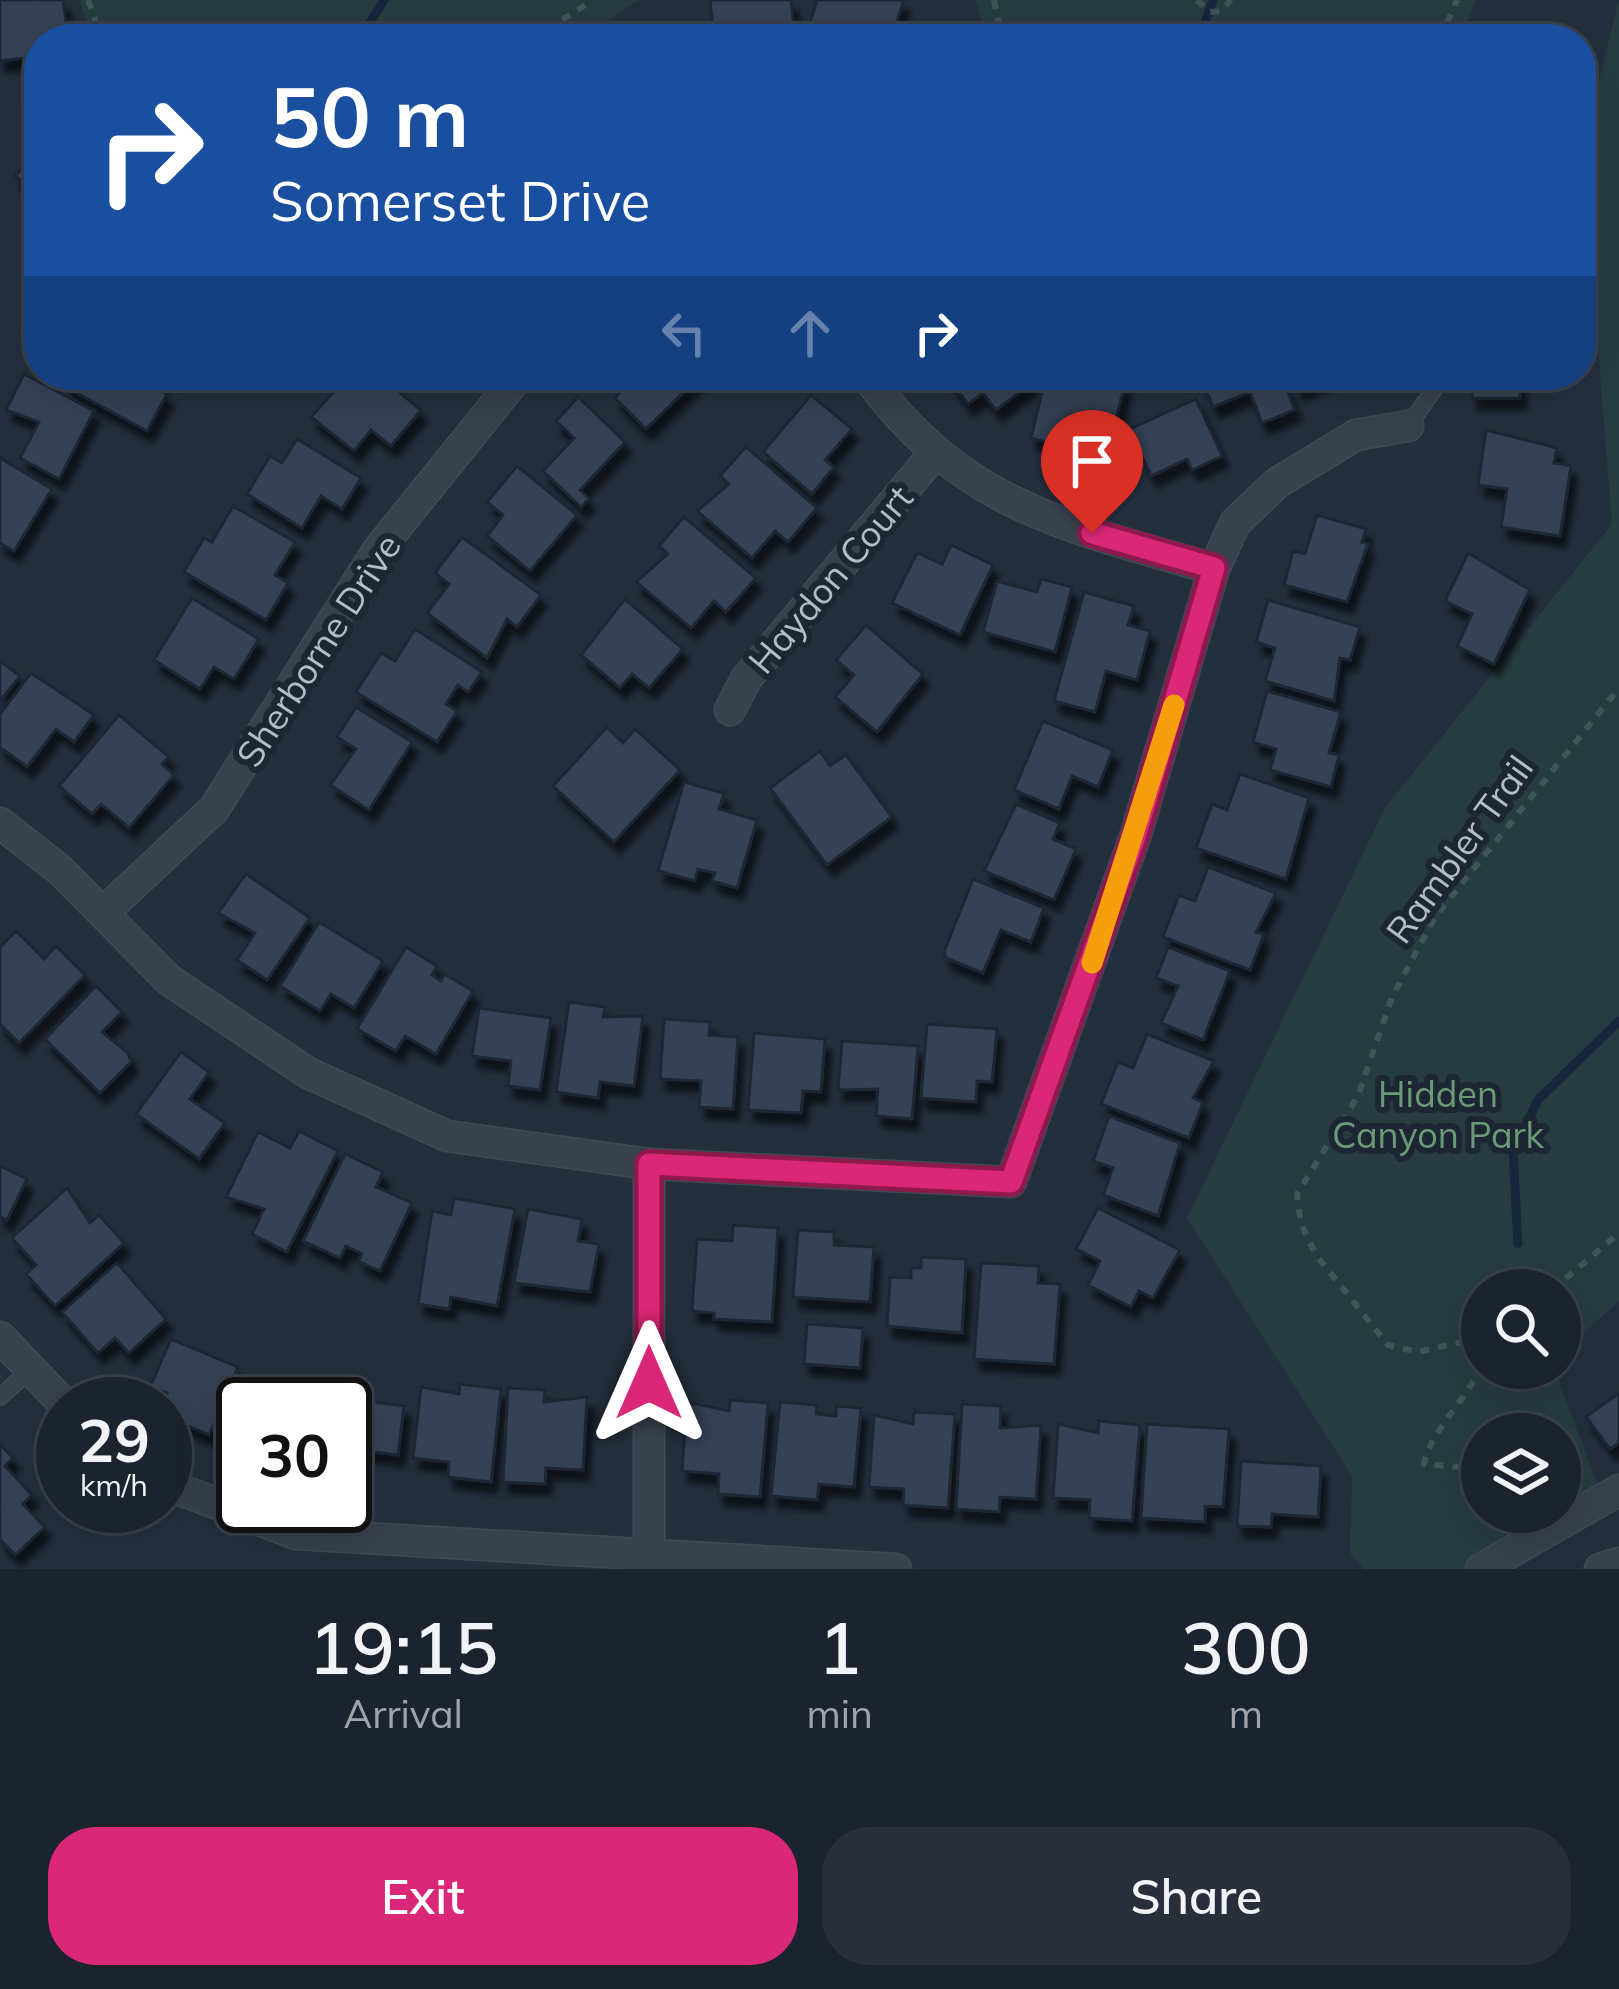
<!DOCTYPE html>
<html lang="en">
<head>
<meta charset="utf-8">
<style>
  :root { --surface:#1b232e; --page:#282f3a; --text:#f1f3f6; --muted:#a0a4aa; --line:#39404a; --accent:#db2777 }
  body { margin:0; font-family:Mulish,sans-serif; background:var(--page); color:var(--text); height:100vh; display:flex; flex-direction:column; font-size:45px; white-space:nowrap }
  * { box-sizing:border-box; margin:0 }
  p { font-size:39px; color:var(--muted) }
  .icon { flex:none; width:66px; height:66px; fill:none; stroke:currentColor; stroke-width:2; stroke-linecap:round; stroke-linejoin:round }
  .map { position:relative; height:1569px; overflow:hidden }
  .panel { display:flex; flex-direction:column; background:var(--surface); flex:1 }
  .panel>* { flex:none }
  .guide { position:absolute; left:24px; top:24px; width:1572px; height:366px; border-radius:48px; box-shadow:0 12px 48px #0002,0 0 0 3px var(--line); background:#1a4fa0; color:#fff; overflow:hidden }
  .buttons { position:absolute; left:1461px; top:1269px; display:grid; gap:24px }
  .buttons a { display:grid; place-items:center; width:120px; height:120px; border-radius:50%; background:var(--surface); box-shadow:0 12px 48px #0002,0 0 0 3px var(--line); font-size:60px }
  .speed { position:absolute; left:36px; top:1377px; display:flex; gap:24px; font-size:60px; font-weight:700; text-align:center }
  .speed>* { display:grid; place-content:center; width:156px; height:156px; border-radius:50%; background:var(--surface); box-shadow:0 12px 48px #0002,0 0 0 3px var(--line); line-height:1 }
  .speed small { font-size:30px; font-weight:400 }
  .speed .limit { border:6px solid #111; border-radius:18px; background:#fff; color:#111 }
  .pin { position:absolute; display:grid; place-items:center; width:102px; height:102px; color:#fff; margin:-123px -51px; border-radius:50% 50% 50% 0; rotate:-45deg; box-shadow:0 0 12px #0007 }
  .pin .icon { rotate:45deg }
  .me { position:absolute; width:132px; margin:-66px; rotate:0deg; stroke-linejoin:round; filter:drop-shadow(0 0 9px #0008) }
  .turn { display:flex; align-items:center; gap:42px; height:252px; padding:0 48px; font-size:54px }
  .turn .icon { width:156px; height:156px; stroke-width:2.5 }
  .turn b { display:block; font-size:84px; line-height:102px }
  .lanes { display:flex; align-items:center; height:114px; padding:0 48px; background:#0003; justify-content:center; gap:60px; direction:ltr }
  .lanes .off { opacity:.35 }
  .eta { display:flex; justify-content:space-evenly; align-items:center; height:204px; text-align:center }
  .eta b { font-size:72px; font-weight:600; line-height:84px }
  .cta { display:flex; gap:24px; margin-top:auto; padding:24px 48px }
  .cta a { flex:1; height:138px; border-radius:48px; background:var(--accent); color:#fff; font-size:48px; font-weight:600; line-height:138px; text-align:center }
  .cta a+a { background:var(--page); color:var(--text) }
  .map>svg:first-child { display:block }
  .green { fill:#263c3f; fill-rule:evenodd }
  .lines { fill:none; stroke-linecap:round; stroke-linejoin:round }
  .stream { stroke:#17263c; stroke-width:9 }
  .building { fill:#364354; stroke:#1f2835; stroke-width:3; filter:url(#shadow) }
  .service-casing { stroke:#414a57; stroke-width:18 }
  .minor-casing { stroke:#414a57; stroke-width:33 }
  .path { stroke:#3f5557; stroke-width:6; stroke-dasharray:9 9; stroke-linecap:butt }
  .service { stroke:#38414e; stroke-width:15 }
  .minor { stroke:#38414e; stroke-width:30 }
  .route-casing { stroke:#8e194d; stroke-width:30 }
  .route { stroke:#db2777; stroke-width:21 }
  .slow { stroke:#f59e0b; stroke-width:21 }
  .labels { text-anchor:middle; dominant-baseline:central; stroke-width:12; stroke-linejoin:round; paint-order:stroke }
  .street-label { font-size:36px; fill:#b4bcc9; stroke:#1d2633 }
  .park-label { font-size:36px; fill:#6b9a76; stroke:#1d2633 }
</style>
</head>
<body>
<div class="map">
<svg width="1619" height="1569" viewBox="0 0 1619 1569">
  <defs>
    <filter id="shadow"><feDropShadow dx="6" dy="11" stdDeviation="3" flood-color="#0009"/></filter>
  </defs>
  <rect width="100%" height="100%" fill="#242f3e"/>
  <g class="green">
    <path d="M79 0H639L580 39H93Z"/>
    <path d="M976 0H1476L1460 39H986Z"/>
    <path d="M1619 0V1301L1560 1355V1290H1482V1368H1554L1603 1499 1481 1569H1364L1350 1553 1352 1476 1187 1218 1385 808 1612 524 1582 149ZM1482 1434H1560V1512H1482Z"/>
  </g>
  <g class="lines">
    <g class="stream">
      <path d="M360 39 384 0"/>
      <path d="M1199 39 1213 0"/>
      <path d="M1518 1244 1513 1150 1538 1100 1619 1021"/>
    </g>
  </g>
  <g class="building">
    <path d="M0 0H63L67 31 39 39V56L0 61Z"/>
    <path d="M710 0H791L795 39H714Z"/>
    <path d="M817 0H904L894 30 873 24 869 39 810 23Z"/>
    <path d="M39 150V225L26 214 33 206 24 198 31 190 15 176Z"/>
    <path d="M24 374 94 411 59 479 20 458 39 422 6 410Z"/>
    <path d="M70 375H164L157 388 167 394 147 431 64 386Z"/>
    <path d="M349 375H378L421 410 391 446 371 430 354 451 311 417Z"/>
    <path d="M634 375H701L646 429 615 398Z"/>
    <path d="M946 375H1033L1036 379 996 410 983 393 968 404Z"/>
    <path d="M1046 375H1066L1087 384 1090 375 1125 383 1102 474 1061 464 1065 447 1031 438Z"/>
    <path d="M1200 375H1281L1295 410 1262 423 1250 392 1213 407Z"/>
    <path d="M1292 375H1331L1298 389Z"/>
    <rect x="1472" y="375" width="48" height="23"/>
    <path d="M811 395 852 429 825 460 834 467 812 494 763 452Z"/>
    <path d="M578 397 625 442 580 490 589 499 581 507 543 471 574 438 556 421Z"/>
    <path d="M1196 399 1222 456 1192 470 1187 459 1151 476 1130 429Z"/>
    <path d="M1486 430 1557 448 1554 463 1571 466 1560 536 1501 527 1507 489 1478 485Z"/>
    <path d="M297 439 361 478 342 509 321 496 302 528 247 494 270 456 282 463Z"/>
    <path d="M746 447 817 508 788 542 775 531 752 558 697 511 729 484 720 476Z"/>
    <path d="M0 458 52 489 14 551 0 543Z"/>
    <path d="M517 466 577 515 530 571 487 536 503 515 487 502Z"/>
    <path d="M233 506 295 542 275 575 288 583 266 620 184 572 204 538 212 542Z"/>
    <path d="M1317 515 1366 529 1362 542 1368 544 1347 602 1284 585 1293 551 1305 554Z"/>
    <path d="M684 517 756 578 726 612 714 601 691 628 636 582 668 554 659 546Z"/>
    <path d="M462 537 541 595 517 627 507 619 487 658 427 613 449 584 435 573Z"/>
    <path d="M951 545 993 565 960 635 892 603 917 553 942 564Z"/>
    <path d="M1468 553 1530 590 1494 664 1457 646 1472 614 1445 601Z"/>
    <path d="M1041 579 1072 587 1055 652 983 632 997 581 1037 592Z"/>
    <path d="M1084 592 1134 606 1128 625 1150 631 1137 680 1106 671 1095 712 1054 701Z"/>
    <path d="M192 598 259 639 234 679 214 667 200 689 154 660Z"/>
    <path d="M625 599 683 649 649 688 632 674 620 688 581 655Z"/>
    <path d="M1268 600 1360 627 1350 660 1340 658 1334 701 1265 681 1275 648 1256 642Z"/>
    <path d="M866 625 923 674 877 732 835 697 854 675 836 660Z"/>
    <path d="M415 629 482 672 468 692 458 685 446 704 457 711 437 742 356 692 381 653 395 661Z"/>
    <path d="M0 661 20 676 0 701Z"/>
    <path d="M31 673 94 715 74 742 56 729 27 767 0 747V714Z"/>
    <path d="M1267 691 1341 712 1329 753 1339 755 1331 787 1270 770 1276 749 1253 742Z"/>
    <path d="M356 707 412 742 369 810 330 785 356 749 337 737Z"/>
    <path d="M119 715 169 757 162 764 174 775 129 828 101 804 92 814 59 786Z"/>
    <path d="M1043 721 1113 750 1098 787 1072 776 1059 809 1014 790Z"/>
    <path d="M607 727 623 743 635 729 680 770 614 842 553 786Z"/>
    <path d="M820 751 830 766 846 755 892 817 827 865 770 788Z"/>
    <path d="M1240 774 1309 798 1286 879 1196 848 1212 804 1227 810Z"/>
    <path d="M684 782 724 793 719 809 757 820 737 888 712 881 715 873 698 869 695 881 658 871Z"/>
    <path d="M1016 804 1060 823 1053 839 1076 849 1054 900 984 871Z"/>
    <path d="M1208 867 1276 893 1256 932 1264 934 1250 970 1163 937 1179 895 1195 901Z"/>
    <path d="M246 874 310 918 267 980 237 960 255 933 218 913Z"/>
    <path d="M973 879 1044 908 1031 942 1001 930 983 973 946 958 944 952Z"/>
    <path d="M319 922 383 961 354 1008 331 994 320 1011 280 986Z"/>
    <path d="M16 931 44 959 56 946 85 975 19 1043 0 1024V947Z"/>
    <path d="M406 947 437 966 432 975 441 981 444 974 473 991 436 1054 405 1036 396 1051 357 1029Z"/>
    <path d="M1168 947 1230 971 1203 1040 1161 1023 1178 986 1156 978Z"/>
    <path d="M96 986 122 1012 102 1032 128 1053 131 1062 100 1093 45 1039Z"/>
    <path d="M569 1002 605 1007 603 1017 643 1016 634 1086 600 1082 598 1098 556 1092Z"/>
    <path d="M479 1008 551 1018 540 1090 508 1086 511 1061 472 1056Z"/>
    <path d="M664 1019 710 1022 709 1035 738 1037 733 1109 699 1107 701 1081 660 1079Z"/>
    <path d="M927 1024 997 1029 992 1082 977 1081 976 1102 921 1098Z"/>
    <path d="M754 1033 825 1039 821 1092 803 1091 801 1113 748 1110Z"/>
    <path d="M1147 1034 1214 1061 1193 1098 1203 1102 1189 1138 1101 1104 1118 1062 1133 1068Z"/>
    <path d="M842 1041 918 1046 912 1119 876 1116 878 1089 838 1090Z"/>
    <path d="M181 1052 209 1072 190 1099 225 1123 199 1159 136 1114Z"/>
    <path d="M1109 1116 1180 1143 1158 1216 1103 1195 1113 1168 1093 1161Z"/>
    <path d="M299 1131 338 1151 287 1252 252 1234 264 1209 226 1197 258 1132 290 1148Z"/>
    <path d="M345 1154 383 1172 376 1187 412 1203 380 1271 358 1261 362 1254 346 1246 340 1258 303 1241Z"/>
    <path d="M0 1166 27 1179 7 1220 0 1217Z"/>
    <path d="M67 1188 90 1223 99 1215 124 1243 55 1306 26 1274 36 1265 12 1238Z"/>
    <path d="M454 1198 515 1209 497 1306 451 1297 449 1309 418 1304 432 1211 451 1215Z"/>
    <path d="M1098 1208 1180 1250 1153 1298 1139 1291 1131 1307 1088 1285 1100 1261 1076 1249Z"/>
    <path d="M528 1209 582 1219 578 1241 599 1244 590 1292 514 1283Z"/>
    <path d="M733 1225 778 1228 772 1322 714 1319V1313L692 1311 697 1239 732 1241Z"/>
    <path d="M798 1230 834 1232V1245L874 1247 870 1302 793 1297Z"/>
    <path d="M921 1257 966 1259 962 1333 887 1326 890 1277 911 1278V1268H921Z"/>
    <path d="M117 1263 166 1319 129 1353 115 1338 98 1353 62 1312Z"/>
    <path d="M981 1263 1039 1266 1038 1283 1060 1284 1054 1364 974 1359Z"/>
    <path d="M807 1324 863 1328 860 1368 804 1364Z"/>
    <path d="M171 1339 238 1367 209 1435 165 1416 167 1393 150 1387Z"/>
    <path d="M244 1382 297 1404H243V1450L220 1440Z"/>
    <path d="M460 1384 501 1389 491 1482 448 1477 449 1462 413 1458 421 1387 459 1394Z"/>
    <path d="M508 1388 545 1390 544 1402 587 1397 583 1470 546 1468 545 1484 503 1482Z"/>
    <path d="M1619 1393V1443L1610 1449 1586 1417Z"/>
    <path d="M331 1396 404 1406 398 1455 360 1450 356 1476 345 1475V1404H330Z"/>
    <path d="M730 1400 768 1403 760 1497 718 1494 719 1474 682 1471 687 1402 729 1411Z"/>
    <path d="M780 1402 817 1405 816 1414 836 1416V1406L861 1408 854 1487 819 1484 817 1500 771 1496Z"/>
    <path d="M962 1404 1001 1406 1000 1428 1041 1425 1036 1499 1000 1497 999 1512 956 1509Z"/>
    <path d="M914 1412 955 1414 948 1508 903 1505 904 1489 869 1487 874 1415 913 1424Z"/>
    <path d="M1099 1421 1140 1425 1132 1521 1089 1518 1090 1500 1053 1498 1058 1424 1098 1433Z"/>
    <path d="M1147 1424 1229 1429 1223 1507 1205 1506V1522L1141 1518Z"/>
    <path d="M0 1444 13 1458 5 1466 32 1495 23 1504 45 1527 15 1555 0 1539Z"/>
    <path d="M1241 1461 1321 1466 1318 1517 1272 1514 1271 1527 1237 1526Z"/>
  </g>
  <g class="lines">
    <defs>
      <g id="service">
        <path d="M1408 426 1436 387 1437 375"/>
        <path d="M0 1397 29 1371"/>
      </g>
      <g id="minor">
        <path d="M866 375C962 507 1067 526 1214 569"/>
        <path d="M730 710 746 679 935 453"/>
        <path d="M0 823 60 870 169 980 308 1073 447 1136 649 1164 1011 1182 1136 834 1214 569 1235 523 1277 483 1356 435 1408 426"/>
        <path d="M104 912 214 809 378 550 519 375"/>
        <path d="M649 1164V1558"/>
        <path d="M0 1337 64 1404"/>
        <path d="M165 1484 296 1534 896 1569"/>
        <path d="M1481 1569 1619 1490"/>
        <path d="M1600 1569 1619 1563"/>
      </g>
    </defs>
    <use href="#service" class="service-casing"/>
    <use href="#minor" class="minor-casing"/>
    <g class="path">
      <path d="M88 0 102 39"/>
      <path d="M994 0 1002 39"/>
      <path d="M1197 0 1210 12 1221 11 1231 0"/>
      <path d="M532 39 593 0"/>
      <path d="M1440 39 1457 0"/>
      <path d="M1552 1290 1619 1233"/>
      <path d="M1482 1338 1417 1352 1388 1345 1316 1255 1301 1224 1297 1194 1358 1096 1392 997 1435 917 1619 688"/>
      <path d="M1482 1365C1467 1399 1428 1435 1424 1464L1482 1469"/>
    </g>
    <use href="#service" class="service"/>
    <use href="#minor" class="minor"/>
  </g>
  <g class="lines">
    <defs>
      <path id="route" d="M649 1383V1164L1011 1182 1136 834 1214 568 1092 533"/>
    </defs>
    <use href="#route" class="route-casing"/>
    <use href="#route" class="route"/>
    <path class="slow" d="M1092 963 1174 705"/>
  </g>
  <g class="labels">
    <g class="street-label">
      <text transform="translate(830 579) rotate(-50)">Haydon Court</text>
      <text transform="translate(318 650) rotate(-57)">Sherborne Drive</text>
      <text transform="translate(1459 849) rotate(-54)">Rambler Trail</text>
    </g>
    <g class="park-label">
      <text x="1438" y="1093">Hidden<tspan x="1438" dy="41">Canyon Park</tspan></text>
    </g>
  </g>
</svg>
<div class="buttons">
<a><svg class="icon" aria-label="search" viewBox="0 0 24 24"><circle cx="10" cy="10" r="6"/><path d="M15 15l6 6"/></svg></a>
<a><svg class="icon" aria-label="layers" viewBox="0 0 24 24"><path d="M12 4l9 5-9 5-9-5zM3 14l9 5 9-5"/></svg></a>
</div>
<div class="speed"><div>29<small>km/h</small></div><div class="limit">30</div></div>
<div class="pin" style="left:1092px;top:533px;background:#d93025"><svg class="icon" aria-label="arrive" viewBox="0 0 24 24"><path d="M6 21V4h12l-3 4 3 4H6"/></svg></div>
<svg class="me" style="left:649px;top:1383px" viewBox="-20 -20 40 40"><path d="M0-17L14 15 0 8-14 15z" fill="#db2777" stroke="#fff" stroke-width="4"/></svg>
<div class="guide">
<div class="turn"><svg class="icon" aria-label="right" viewBox="0 0 24 24"><path d="M7 20v-9h11M14 6l5 5-5 5"/></svg><div><b>50 m</b>Somerset Drive</div></div>
<div class="lanes"><svg class="icon off" aria-label="left" viewBox="0 0 24 24"><path d="M17 20v-9H6M10 6l-5 5 5 5"/></svg><svg class="icon off" aria-label="ahead" viewBox="0 0 24 24"><path d="M12 20V5M6 11l6-6 6 6"/></svg><svg class="icon" aria-label="right" viewBox="0 0 24 24"><path d="M7 20v-9h11M14 6l5 5-5 5"/></svg></div>
</div>
</div>
<section class="panel">
<div class="eta">
<div><b>19:15</b><p>Arrival</p></div>
<div><b>1</b><p>min</p></div>
<div><b>300</b><p>m</p></div>
</div>
<div class="cta"><a>Exit</a><a>Share</a></div>
</section>
</body>
</html>
